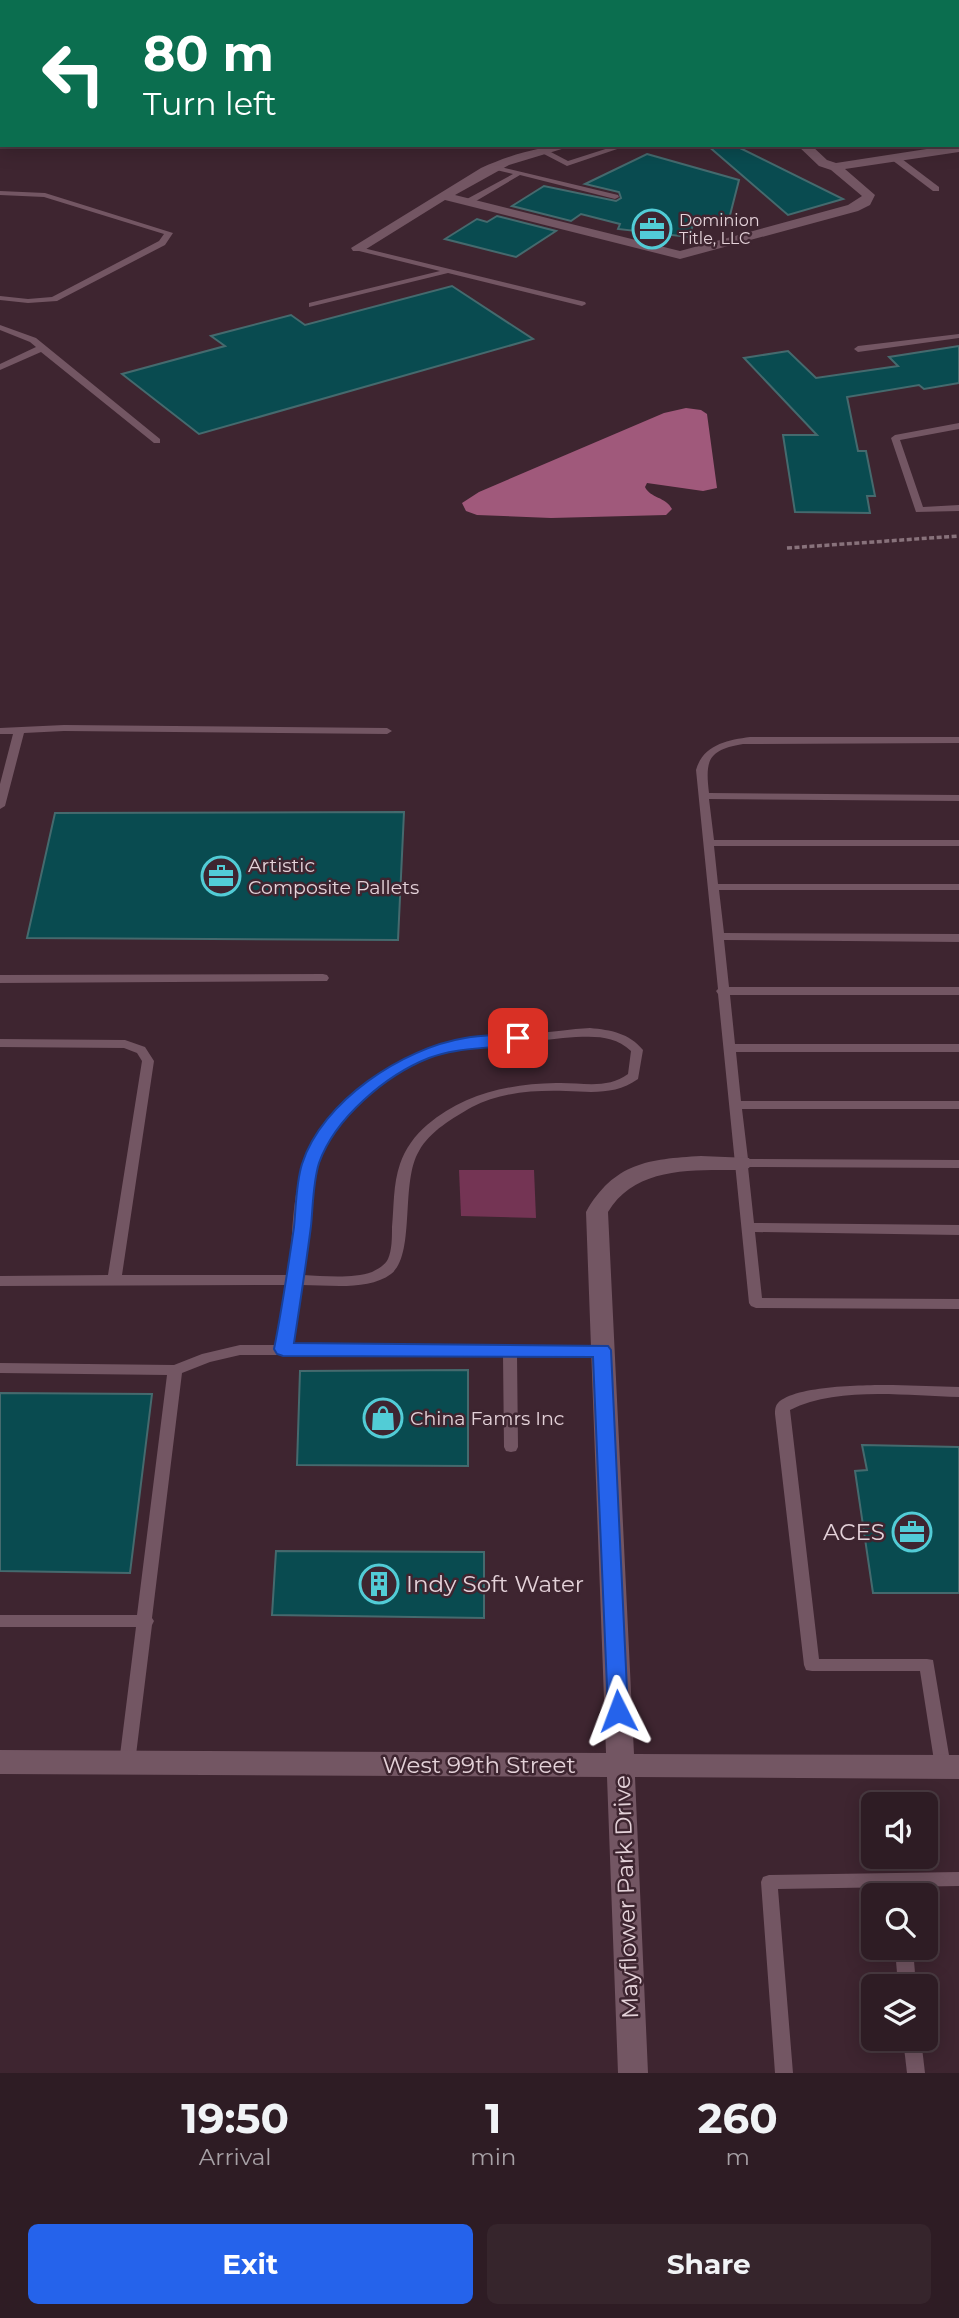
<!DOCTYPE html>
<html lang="en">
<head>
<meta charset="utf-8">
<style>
  :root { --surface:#2e1c24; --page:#36252c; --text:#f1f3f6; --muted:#a7a1a6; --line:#493a41; --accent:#2563eb }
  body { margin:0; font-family:Montserrat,sans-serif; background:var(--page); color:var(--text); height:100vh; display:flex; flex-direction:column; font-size:26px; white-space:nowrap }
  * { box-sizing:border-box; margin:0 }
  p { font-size:23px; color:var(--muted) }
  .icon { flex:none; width:38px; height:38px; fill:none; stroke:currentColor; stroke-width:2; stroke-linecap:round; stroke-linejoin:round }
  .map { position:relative; height:2073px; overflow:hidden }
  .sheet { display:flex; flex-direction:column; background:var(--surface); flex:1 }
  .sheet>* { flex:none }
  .banner { position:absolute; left:0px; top:0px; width:959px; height:147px; box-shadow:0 4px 18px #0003,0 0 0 2px var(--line); background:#0b6e4f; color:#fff; overflow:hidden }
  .fabs { position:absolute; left:861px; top:1792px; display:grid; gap:14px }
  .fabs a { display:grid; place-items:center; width:77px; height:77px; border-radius:10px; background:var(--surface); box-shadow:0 4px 18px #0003,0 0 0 2px var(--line); font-size:35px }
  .pin { position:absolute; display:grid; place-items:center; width:60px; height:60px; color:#fff; margin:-30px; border-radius:14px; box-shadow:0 4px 10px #0006 }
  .me { position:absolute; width:77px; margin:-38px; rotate:357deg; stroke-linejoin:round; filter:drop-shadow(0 0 5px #0008) }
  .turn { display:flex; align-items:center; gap:24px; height:147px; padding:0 28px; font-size:32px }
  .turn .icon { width:91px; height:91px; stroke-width:2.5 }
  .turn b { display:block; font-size:49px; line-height:60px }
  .eta { display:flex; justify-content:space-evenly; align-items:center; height:119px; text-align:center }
  .eta b { font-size:42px; font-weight:700; line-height:49px }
  .button { display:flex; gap:14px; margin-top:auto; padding:14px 28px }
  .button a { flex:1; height:80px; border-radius:10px; background:var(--accent); color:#fff; font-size:28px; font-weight:700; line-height:80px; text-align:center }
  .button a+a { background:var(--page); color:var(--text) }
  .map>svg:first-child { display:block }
  .green { fill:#743454 }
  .water { fill:#a0597b }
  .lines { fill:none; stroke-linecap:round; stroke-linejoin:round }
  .stream { stroke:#a0597b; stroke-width:5 }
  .building { fill:#094b50; stroke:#456a6e; stroke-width:2 }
  .path-far1 { stroke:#88727b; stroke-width:2.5; stroke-dasharray:4.5 2; stroke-linecap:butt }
  .path { stroke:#88727b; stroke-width:3.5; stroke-dasharray:5 2.5; stroke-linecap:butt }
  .lane { fill:#735663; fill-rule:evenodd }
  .street { fill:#735663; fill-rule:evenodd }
  .primary { fill:#b3638a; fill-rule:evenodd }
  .route { fill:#2563eb; stroke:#184099; stroke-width:2 }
  .labels { text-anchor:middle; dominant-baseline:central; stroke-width:5; stroke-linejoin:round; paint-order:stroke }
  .far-poi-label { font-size:16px; fill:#e4d2d9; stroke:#3e2530; text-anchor:start }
  .poi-label { font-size:19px; fill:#e4d2d9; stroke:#3e2530; text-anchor:start }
  .near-poi-label { font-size:23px; fill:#e4d2d9; stroke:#3e2530; text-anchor:end }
  .near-street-label { font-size:23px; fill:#e4d2d9; stroke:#3e2530 }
</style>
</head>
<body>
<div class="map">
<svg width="959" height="2073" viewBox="0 0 959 2073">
  <rect width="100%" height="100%" fill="#3e2530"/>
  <path class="green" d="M459 1170H534L536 1218 461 1216Z"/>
  <path class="water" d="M686 408 701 410 707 414 717 488 703 491 647 483 645 487C650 498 666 497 672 509L666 515 551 518 477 515 466 511 462 503 479 492 664 413Z"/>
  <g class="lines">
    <path class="stream" d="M915 0 918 2"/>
  </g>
  <g class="building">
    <path d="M707 145H734L843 199 788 215Z"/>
    <path d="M647 154 739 180 728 223 694 222 689 237 618 229 620 224 581 214 571 221 512 206 544 186 616 201 621 198 619 192 585 184Z"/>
    <path d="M497 216 556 231 516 257 445 239 477 219 487 222Z"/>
    <path d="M452 286 533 339 199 434 122 374 225 346 211 336 291 315 305 325Z"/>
    <path d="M959 346V383L924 389 919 385 847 397 858 451H866L875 496H867L870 513 795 512 783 435H817L744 358 788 351 816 378 898 366 889 357Z"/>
    <path d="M404 812 398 940 27 938 55 813Z"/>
    <path d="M468 1370V1466L297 1465 300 1371Z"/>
    <path d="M0 1393 152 1394 130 1573 0 1571Z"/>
    <path d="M862 1445 959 1447V1593H873L855 1471 867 1470Z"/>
    <path d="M276 1551 484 1552V1618L272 1615Z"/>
  </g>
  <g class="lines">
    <g class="path-far1">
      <path d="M825 0 828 2"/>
      <path d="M894 0 896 2"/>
      <path d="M957 44 959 46"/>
    </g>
    <path class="path" d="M787 548 959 536"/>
    <g class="lane">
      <path d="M591 0H599L601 2H592Z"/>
      <rect x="957" y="79" width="2" height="4"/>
      <rect x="0" y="83" width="2" height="5"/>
      <rect x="957" y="128" width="2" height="5"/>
      <path d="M618 145H629L567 166 540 152 547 150 568 161Z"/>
      <path d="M892 156H898L939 187V191H933L892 160Z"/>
      <path d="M492 165 618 195 619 197 615 199 520 175 471 204H465V200L513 174 492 169Z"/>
      <path d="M0 191 45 193 173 233 165 245 57 301 28 303 0 300V296L28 299 52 297 159 241 164 234 44 197 0 195Z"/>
      <path d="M355 246 585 302 586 304 582 306 448 273 309 307V303L440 271 355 250Z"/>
      <path d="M0 325 36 338 160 439V443H154L41 352 0 370V364L36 347 30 342 0 330Z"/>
      <path d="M959 334V338L858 352 854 349 858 346Z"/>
      <path d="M959 423V429L900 440 923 507 959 505V511L916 512 891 438 895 435Z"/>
      <path d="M64 725 387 728 392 731 387 734 64 731 24 733 5 806 0 809V784L13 734H0V728Z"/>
      <path d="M750 737H959V743L743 744C708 750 705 760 709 793L959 795V801L709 799 714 840H959V846H714L718 884H959V890H719L724 933 959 934V942L724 940 729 987H959V995H730L735 1044H959V1052H736L741 1101H959V1109H742L748 1159 959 1160V1168L748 1167 754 1223 959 1225V1235L755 1232 762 1298 959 1299V1309L756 1308 751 1306 749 1303 718 994 716 991 718 989 696 770C703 745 727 740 750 737Z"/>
      <path d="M323 974 327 975 329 978 327 981 0 983V975Z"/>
      <path d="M590 1028C611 1030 629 1033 643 1050L638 1079C616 1095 592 1092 566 1091 535 1090 500 1092 472 1107 453 1118 430 1131 419 1151 400 1182 416 1255 391 1274 368 1291 329 1285 302 1285L291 1345H602L607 1346 609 1350 607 1354 517 1355 518 1447 516 1451 511 1452 506 1451 504 1447 503 1355H240L210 1362 182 1373 152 1618 154 1621 152 1625 135 1763 133 1768 127 1770 121 1768 119 1763 136 1627H0V1615H137L167 1375 0 1373V1363L174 1365 202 1354 240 1345H277L288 1285 0 1286V1276L108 1275 142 1061 137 1053 124 1048 0 1047V1039L125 1040 145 1047 154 1061 122 1275H289C293 1239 291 1198 304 1164 328 1099 397 1053 462 1039 485 1034 509 1035 532 1034 551 1032 571 1029 590 1028ZM576 1037C597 1036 615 1036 631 1051L628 1074C607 1090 580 1082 556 1083 508 1084 464 1094 427 1125 415 1135 405 1149 400 1164 393 1184 394 1207 392 1227 392 1238 392 1250 388 1259 385 1265 378 1269 372 1272 352 1279 324 1276 303 1275 306 1239 304 1199 317 1165 338 1105 405 1060 465 1046 484 1042 504 1043 523 1042 541 1041 559 1038 576 1037Z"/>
      <path d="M893 1385 959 1387V1397C906 1396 838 1386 790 1410L819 1659H927L933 1660 951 1767 949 1772 943 1774 937 1772 935 1767 920 1671H812L806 1670 804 1665 775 1414C775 1411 775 1406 778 1403 795 1385 868 1385 893 1385Z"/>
      <path d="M959 1872V1886L778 1889 793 2073H775L761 1882 763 1877 769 1875Z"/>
      <path d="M895 1948H913L916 1986H898Z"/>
      <path d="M903 2039H921L925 2073H907Z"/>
    </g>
    <g class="street">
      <path d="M2 134V143L0 144V135Z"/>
      <path d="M959 144V152L845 169 875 195 870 205 858 211 680 259 445 200 363 251H353L351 248 481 168C510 155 542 145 575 145L509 165 455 195 680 251 848 205 862 196 831 170 819 166 797 145H811L827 160 836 163Z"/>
      <path d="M701 1156 749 1158 752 1163 749 1168 741 1170C694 1170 635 1166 608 1212L634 1754 959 1755V1779L635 1777 648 2073H618L607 1777 0 1774V1750L606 1753 586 1212C614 1163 648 1159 701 1156Z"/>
    </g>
    <g class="primary">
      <path d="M854 0H867L868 2H856Z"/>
      <path d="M957 66H959V74L957 73Z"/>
    </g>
  </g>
  <path class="route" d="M518 1033 524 1035 526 1038 524 1042C492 1050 461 1046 429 1058 386 1075 335 1118 319 1163 313 1182 313 1206 311 1226 306 1265 300 1304 294 1343L608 1346 611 1350 628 1711 625 1717 618 1720 611 1717 608 1711 593 1357 283 1356 277 1354 274 1349C282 1309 288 1268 294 1227 296 1207 296 1183 302 1164 322 1101 403 1048 465 1038 482 1035 501 1035 518 1033Z"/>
  <defs>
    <symbol id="office-ring" viewBox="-11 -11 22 22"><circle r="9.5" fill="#3e2530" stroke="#52ccd6" stroke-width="1.5"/><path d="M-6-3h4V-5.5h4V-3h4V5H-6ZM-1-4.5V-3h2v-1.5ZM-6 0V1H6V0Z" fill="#52ccd6"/></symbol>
    <symbol id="shop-ring" viewBox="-11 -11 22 22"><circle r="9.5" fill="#3e2530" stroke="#52ccd6" stroke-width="1.5"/><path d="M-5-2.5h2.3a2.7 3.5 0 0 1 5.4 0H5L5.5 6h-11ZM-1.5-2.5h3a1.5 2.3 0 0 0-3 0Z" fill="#52ccd6"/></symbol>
    <symbol id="building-ring" viewBox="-11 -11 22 22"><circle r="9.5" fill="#3e2530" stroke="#52ccd6" stroke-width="1.5"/><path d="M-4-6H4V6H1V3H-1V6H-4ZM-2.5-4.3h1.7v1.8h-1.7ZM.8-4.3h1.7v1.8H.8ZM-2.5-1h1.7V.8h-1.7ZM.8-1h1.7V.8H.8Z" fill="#52ccd6"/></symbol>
  </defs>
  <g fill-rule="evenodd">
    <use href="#office-ring" x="630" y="207" width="44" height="44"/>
    <use href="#office-ring" x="199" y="854" width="44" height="44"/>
    <use href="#shop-ring" x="361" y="1396" width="44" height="44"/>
    <use href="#office-ring" x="890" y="1510" width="44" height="44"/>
    <use href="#building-ring" x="357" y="1562" width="44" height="44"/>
  </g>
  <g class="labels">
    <g class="far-poi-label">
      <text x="679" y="220">Dominion<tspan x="679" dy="18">Title, LLC</tspan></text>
    </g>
    <g class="poi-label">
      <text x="248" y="865">Artistic<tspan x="248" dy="22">Composite Pallets</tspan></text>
      <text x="410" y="1418">China Famrs Inc</text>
    </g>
    <g class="near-poi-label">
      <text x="885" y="1532">ACES</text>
      <text x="406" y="1584" text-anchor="start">Indy Soft Water</text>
    </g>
    <g class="near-street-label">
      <text x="479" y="1765">West 99th Street</text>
      <text transform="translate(626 1897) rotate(-92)">Mayflower Park Drive</text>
    </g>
  </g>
</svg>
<div class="fabs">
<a><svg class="icon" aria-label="sound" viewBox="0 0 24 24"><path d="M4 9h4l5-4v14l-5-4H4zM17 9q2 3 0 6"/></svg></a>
<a><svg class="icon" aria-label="search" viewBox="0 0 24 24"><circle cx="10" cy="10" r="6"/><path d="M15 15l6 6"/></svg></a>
<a><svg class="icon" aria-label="layers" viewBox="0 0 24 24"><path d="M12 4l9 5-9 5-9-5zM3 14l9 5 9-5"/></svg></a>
</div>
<div class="pin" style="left:518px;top:1038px;background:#d93025"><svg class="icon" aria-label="arrive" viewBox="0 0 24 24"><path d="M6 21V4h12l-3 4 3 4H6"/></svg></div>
<svg class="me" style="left:618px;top:1711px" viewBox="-20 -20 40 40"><path d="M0-17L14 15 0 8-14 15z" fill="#2563eb" stroke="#fff" stroke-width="4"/></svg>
<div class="banner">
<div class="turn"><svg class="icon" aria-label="left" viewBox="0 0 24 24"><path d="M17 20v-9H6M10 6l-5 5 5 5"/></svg><div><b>80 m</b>Turn left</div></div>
</div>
</div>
<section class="sheet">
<div class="eta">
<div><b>19:50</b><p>Arrival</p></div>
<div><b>1</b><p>min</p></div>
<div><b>260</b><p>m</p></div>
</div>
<div class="button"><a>Exit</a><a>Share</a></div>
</section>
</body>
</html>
